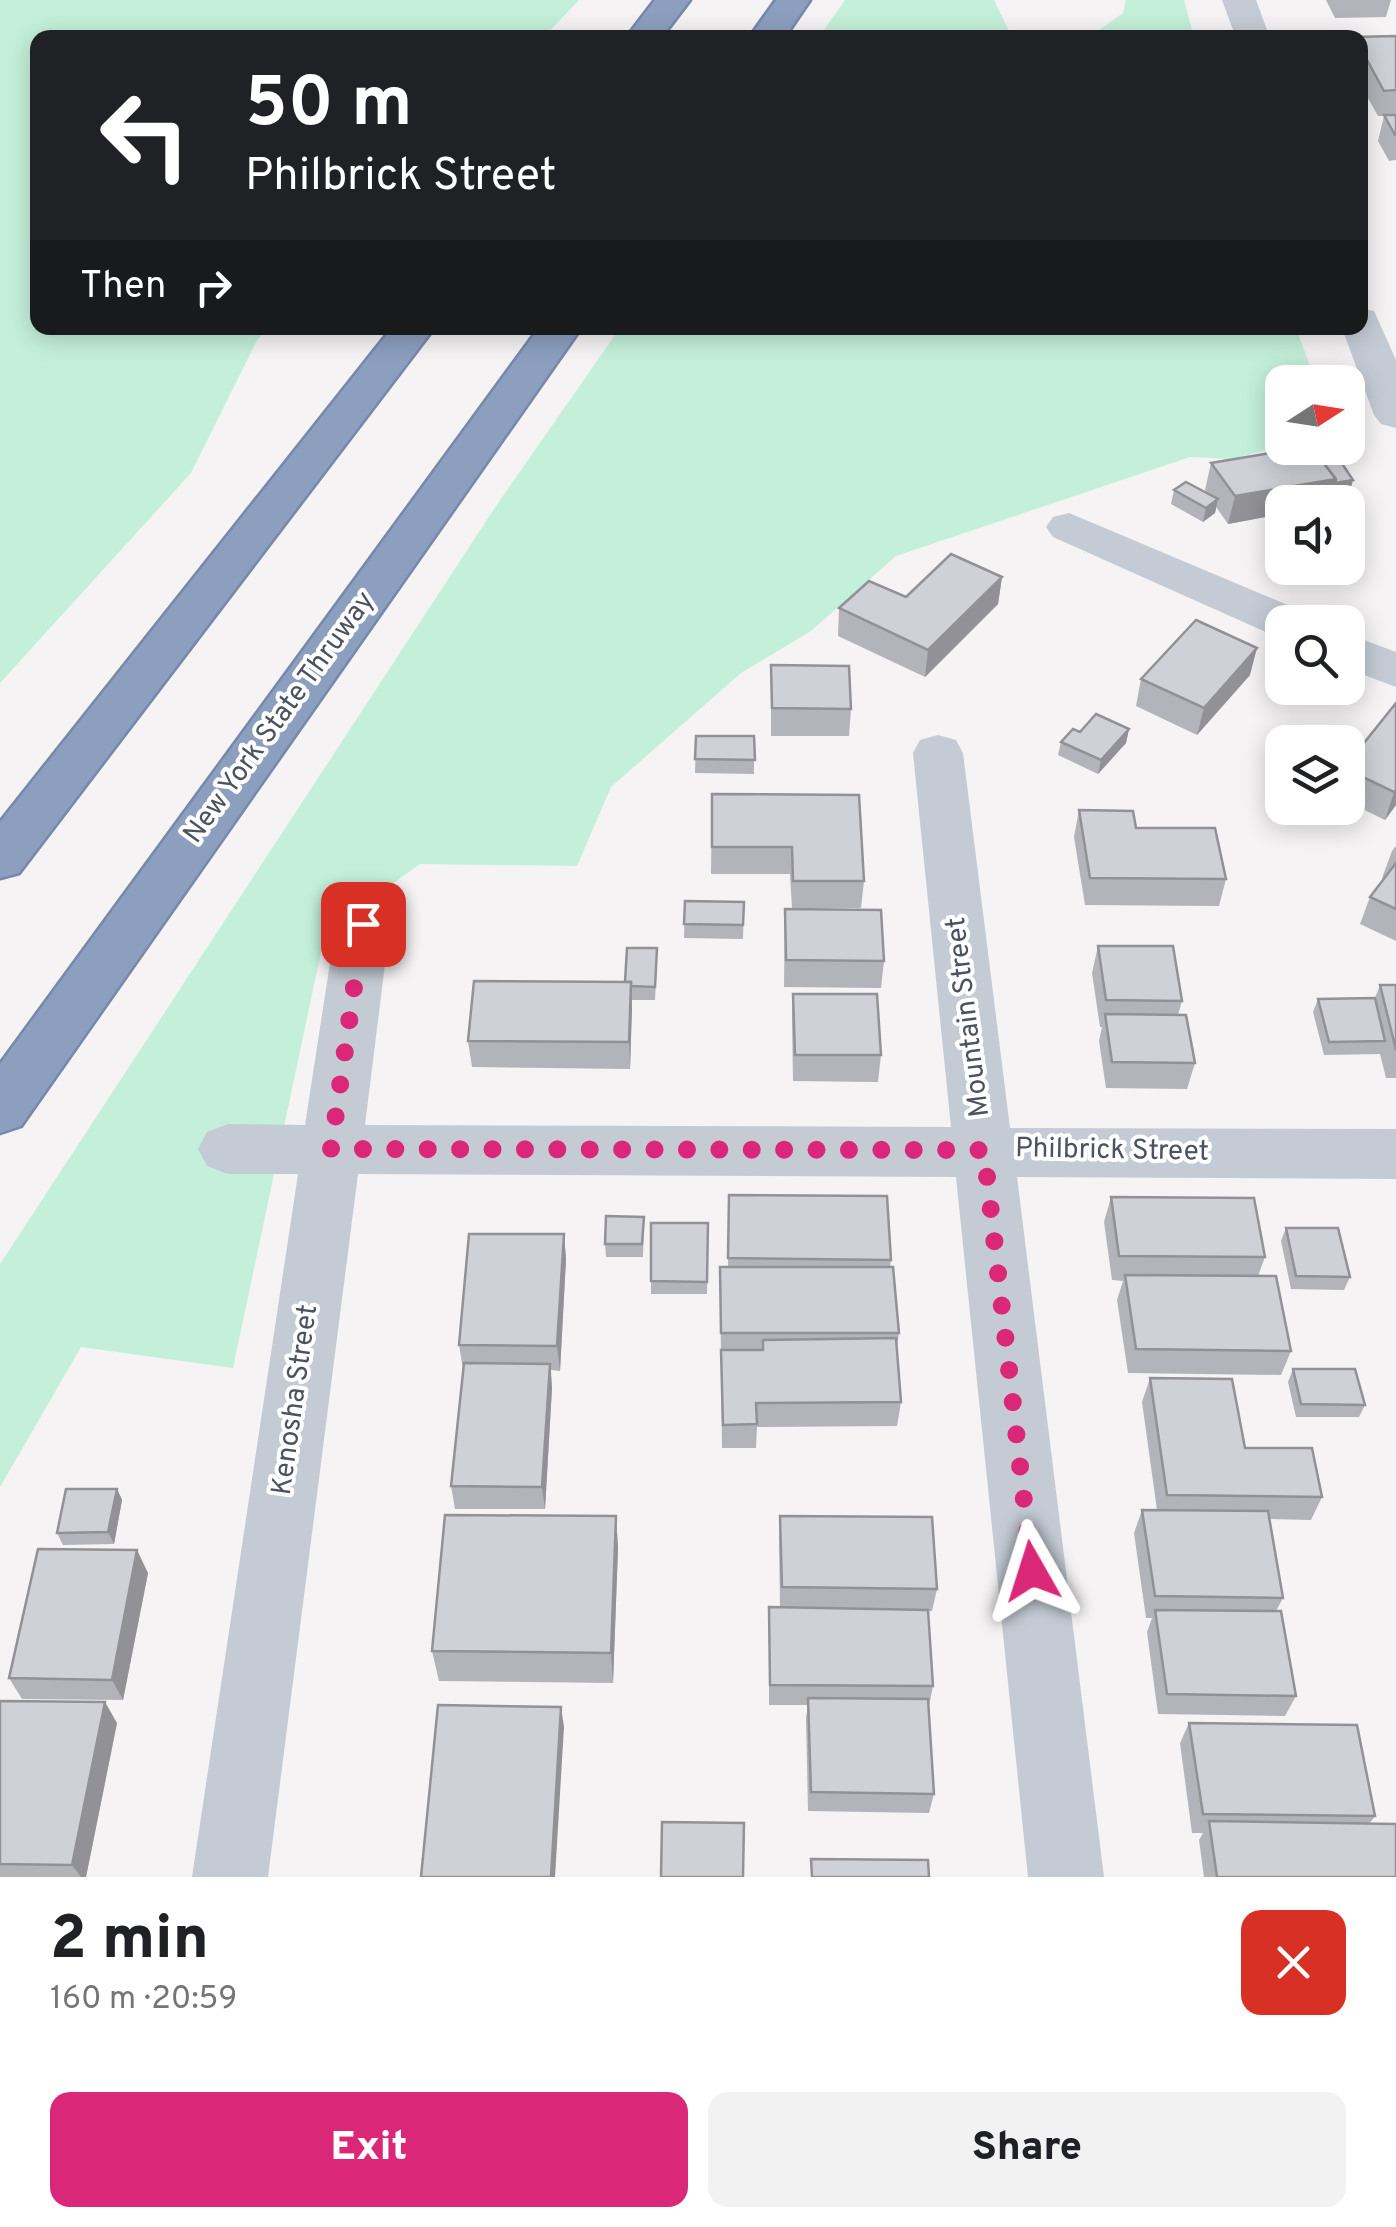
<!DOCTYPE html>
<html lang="en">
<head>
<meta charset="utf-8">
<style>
  :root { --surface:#fff; --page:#f2f2f2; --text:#202124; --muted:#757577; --accent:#db2777 }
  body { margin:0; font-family:Overpass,sans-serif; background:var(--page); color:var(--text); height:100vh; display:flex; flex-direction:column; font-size:38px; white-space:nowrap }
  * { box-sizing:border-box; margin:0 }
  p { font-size:32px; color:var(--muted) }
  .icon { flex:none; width:55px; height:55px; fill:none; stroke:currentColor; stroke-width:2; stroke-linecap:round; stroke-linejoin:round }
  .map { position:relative; height:1877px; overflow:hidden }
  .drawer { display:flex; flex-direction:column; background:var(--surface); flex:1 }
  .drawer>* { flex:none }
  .guide { position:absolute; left:30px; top:30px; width:1338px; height:305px; border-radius:20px; box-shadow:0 5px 25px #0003; background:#202124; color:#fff; overflow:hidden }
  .needle { width:65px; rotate:78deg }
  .tools { position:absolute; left:1265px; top:365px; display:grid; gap:20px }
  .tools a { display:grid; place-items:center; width:100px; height:100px; border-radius:20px; background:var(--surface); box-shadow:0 5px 25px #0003; font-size:50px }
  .pin { position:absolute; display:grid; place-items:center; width:85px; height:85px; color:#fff; margin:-42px; border-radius:20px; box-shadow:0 5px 15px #0006 }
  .me { position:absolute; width:110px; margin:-55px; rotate:354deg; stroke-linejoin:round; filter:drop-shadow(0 0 8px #0008) }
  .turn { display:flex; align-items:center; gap:35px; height:210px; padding:0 50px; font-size:45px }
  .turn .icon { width:130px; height:130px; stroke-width:2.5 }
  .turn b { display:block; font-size:70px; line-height:85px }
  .then { display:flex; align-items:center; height:95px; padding:0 50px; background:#0003; gap:20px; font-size:38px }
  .round { display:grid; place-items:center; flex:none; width:105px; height:105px; border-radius:20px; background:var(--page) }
  .summary { display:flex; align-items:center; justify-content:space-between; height:170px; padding:0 50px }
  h1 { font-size:60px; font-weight:800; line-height:75px }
  .cta { display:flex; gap:20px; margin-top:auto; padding:20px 50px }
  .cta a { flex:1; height:115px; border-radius:20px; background:var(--accent); color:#fff; font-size:40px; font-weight:800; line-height:115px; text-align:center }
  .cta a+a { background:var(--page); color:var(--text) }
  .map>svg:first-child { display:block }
  .green { fill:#c4f0db }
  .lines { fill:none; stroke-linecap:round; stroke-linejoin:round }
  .highway-casing { stroke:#7789ab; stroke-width:5 }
  .minor { fill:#c4cbd4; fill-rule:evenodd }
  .highway { fill:#8c9fbf; fill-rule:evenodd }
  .wall { fill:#b3b4b9 }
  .shaded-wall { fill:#929296 }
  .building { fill:#d0d1d7; stroke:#929296; stroke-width:2.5 }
  .route { stroke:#db2777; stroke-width:18; stroke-dasharray:0 32.4 }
  .labels { text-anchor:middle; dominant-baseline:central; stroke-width:8; stroke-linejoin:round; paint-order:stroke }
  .street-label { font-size:28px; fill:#4b5360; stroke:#fff }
</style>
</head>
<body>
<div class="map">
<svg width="1396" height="1877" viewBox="0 0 1396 1877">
  <rect width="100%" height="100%" fill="#f5f3f3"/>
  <g class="green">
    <path d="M0 0H579L544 37 38 38V328H268L257 340 191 473 0 683Z"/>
    <path d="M845 0H994L1012 37H819Z"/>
    <path d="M1126 0H1184L1194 37H1090L1123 13Z"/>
    <path d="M620 328H1296L1316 382H1282V446L1232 459 1190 457 896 556 811 631 741 673 611 787 577 866 420 864 325 933 233 1368 81 1347 0 1487V1264L496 506Z"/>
  </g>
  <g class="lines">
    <defs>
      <g id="highway">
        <path d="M655 0H690L661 38H626Z"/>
        <path d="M776 0H810L784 38H749Z"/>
        <path d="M392 328H434L19 873 0 878V822Z"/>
        <path d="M539 328H581L21 1126 0 1133V1064Z"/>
      </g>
    </defs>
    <use href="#highway" class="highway-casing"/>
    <g class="minor">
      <path d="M1222 0H1256L1270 38H1236Z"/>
      <path d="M1360 308 1374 311 1396 360V428L1381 424 1374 415 1342 328H1360Z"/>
      <path d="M1069 513 1302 611 1309 622H1282V637L1268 633 1053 537 1046 527 1053 517Z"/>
      <path d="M1348 634 1396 652V687L1348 669Z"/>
      <path d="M938 735 956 740 963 753 1010 1128 1396 1129V1179L1017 1177 1104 1877H1028L956 1177 358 1174 268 1877H192L298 1174H228L207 1166 198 1149 207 1132 228 1124 305 1125 336 924 344 910 363 903 382 910 390 924 365 1125 951 1127 913 753 920 740Z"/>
    </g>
    <use href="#highway" class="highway"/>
  </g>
  <g class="wall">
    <path d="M1326 0H1391L1386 17 1335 18Z"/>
    <path d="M1396 36V160L1389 161 1378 141 1384 116H1378L1360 84V38Z"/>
    <path d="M1320 458 1353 480 1349 494 1331 497 1329 502H1282V514L1228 524 1216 507 1215 513 1203 522 1171 504 1174 490 1207 493 1205 490 1211 463Z"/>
    <path d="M1002 577 998 604 925 677 838 636 839 608 906 597Z"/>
    <path d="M771 665 851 709 849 736H771Z"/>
    <path d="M1250 675 1197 735 1136 706 1141 679Z"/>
    <path d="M1396 703V805L1385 820 1348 802V763Z"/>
    <path d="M1129 729 1126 743 1098 774 1058 755 1061 742 1080 732Z"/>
    <path d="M696 736H754V774L695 773Z"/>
    <path d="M712 794 864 881 861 908H792L790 874H711Z"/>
    <path d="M1079 810 1226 879 1219 906 1085 905 1074 837Z"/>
    <path d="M1396 846V941L1360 924 1370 897 1384 879 1382 878 1392 851Z"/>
    <path d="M685 901 744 902 743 939 684 938Z"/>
    <path d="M785 909 884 961 881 988 784 987Z"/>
    <path d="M1098 946 1182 1001 1178 1015 1195 1063 1187 1089 1106 1088 1099 1041 1102 1027H1100L1092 973Z"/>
    <path d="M657 962 655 1000H632L630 1069 472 1067 468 1041 625 982Z"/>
    <path d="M1380 985H1396V1078H1386L1380 1054 1324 1055 1313 1012 1318 999 1375 998Z"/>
    <path d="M793 994 881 1055 878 1082 793 1081 792 1020Z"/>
    <path d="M729 1195 891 1260 890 1267 899 1333 897 1347 901 1402 897 1426 757 1427 756 1448H722L720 1267H728Z"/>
    <path d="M1111 1197 1265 1257 1258 1276 1291 1351 1281 1375 1128 1373 1117 1300 1123 1281 1112 1280 1104 1222Z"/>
    <path d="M644 1217 643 1257H606L605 1244Z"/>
    <path d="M651 1223H708L707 1294H651Z"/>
    <path d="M1286 1228 1350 1277 1344 1290 1291 1289 1281 1241Z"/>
    <path d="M564 1234 566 1259 560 1371 551 1370 552 1388 545 1509H455L451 1486 463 1369 459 1345Z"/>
    <path d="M1293 1369 1365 1405 1359 1417H1296L1288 1382Z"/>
    <path d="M1150 1378 1245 1448 1322 1497 1311 1520 1269 1519 1283 1598 1276 1611 1296 1696 1285 1716 1158 1714 1147 1632 1152 1618H1146L1134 1533 1142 1510H1157L1142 1402Z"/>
    <path d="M117 1489 122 1500 114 1544 63 1545 57 1533Z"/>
    <path d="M616 1516 618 1548 613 1683 439 1681 432 1651Z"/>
    <path d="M780 1516 937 1589 932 1611H928L933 1686 929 1706 934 1794 929 1813 808 1811 806 1718 808 1705H769V1607L780 1608 779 1538Z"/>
    <path d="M148 1573 123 1700 22 1699 9 1678Z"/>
    <path d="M0 1701 117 1723 86 1877H0Z"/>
    <path d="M1189 1723 1375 1816 1370 1823 1396 1877H1204L1199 1840 1203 1833H1192L1180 1743Z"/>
  </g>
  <g class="shaded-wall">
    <path d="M1336 479 1353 480 1349 494 1331 497 1329 502H1282V514L1228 524 1235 496Z"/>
    <path d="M1218 499 1215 513 1203 522 1206 508Z"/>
    <path d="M1002 577 998 604 925 677 928 650Z"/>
    <path d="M1257 648 1250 675 1197 735 1204 708Z"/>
    <path d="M1129 729 1126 743 1098 774 1101 760Z"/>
    <path d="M1396 790V805L1385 820 1394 792Z"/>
    <path d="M631 982 632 1009 630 1069 629 1042Z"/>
    <path d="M564 1234 566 1259 560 1371 557 1346Z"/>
    <path d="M550 1364 552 1388 545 1509 542 1487Z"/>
    <path d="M117 1489 122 1500 114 1544 108 1532Z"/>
    <path d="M616 1516 618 1548 613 1683 611 1653Z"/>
    <path d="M137 1550 148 1573 123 1700 112 1680Z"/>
    <path d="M105 1702 117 1723 86 1877H81L72 1865Z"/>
    <path d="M561 1707 564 1727 555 1877H551Z"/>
  </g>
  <g class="building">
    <path d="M1396 36V90L1384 91 1360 47V38L1354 37Z"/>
    <path d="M1384 115H1396V135H1395Z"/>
    <path d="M1300 448H1312L1336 479 1235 496 1211 463Z"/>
    <path d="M1337 456 1353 480 1335 483 1336 479 1320 458Z"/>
    <path d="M1186 482 1218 499 1206 508 1174 490Z"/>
    <path d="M951 554 1002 577 928 650 839 608 869 581 906 597Z"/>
    <path d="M1196 620 1257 648 1204 708 1141 679Z"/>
    <path d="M771 665 849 666 851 709 772 708Z"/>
    <path d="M1396 703V790L1394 792 1348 770V763Z"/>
    <path d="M1096 714 1129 729 1101 760 1061 742 1073 729 1080 732Z"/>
    <path d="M696 736H754L755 760 695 759Z"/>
    <path d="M712 794 859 795 864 881H793L792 847H712Z"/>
    <path d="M1079 810 1133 811 1136 828H1215L1226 879 1090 878Z"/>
    <path d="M1396 863V909L1370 897Z"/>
    <path d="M685 901 744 902 743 925 684 924Z"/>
    <path d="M785 909 881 910 884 961 786 960Z"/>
    <path d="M1098 946H1173L1182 1001 1106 1000Z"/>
    <path d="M627 948H657L655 987 631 986V982H625Z"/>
    <path d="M474 981 631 982 629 1042 468 1041Z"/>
    <path d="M1380 985H1396V1050Z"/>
    <path d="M793 994H877L881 1055H795Z"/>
    <path d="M1375 998 1385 1041 1329 1042 1318 999Z"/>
    <path d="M1105 1014 1186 1015 1195 1063 1112 1062Z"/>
    <path d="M729 1195 887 1196 891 1260 728 1258Z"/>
    <path d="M1111 1197 1254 1198 1265 1257 1119 1256Z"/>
    <path d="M606 1216 644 1217 642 1244H605Z"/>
    <path d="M651 1223H708L707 1282 651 1281Z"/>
    <path d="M1286 1228H1338L1350 1277 1296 1276Z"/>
    <path d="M469 1234H564L557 1346 459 1345Z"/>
    <path d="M720 1267H893L899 1333H721Z"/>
    <path d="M1125 1275 1276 1276 1291 1351 1136 1349Z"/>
    <path d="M896 1338 901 1402 756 1403 757 1424 723 1425 721 1350H763V1340Z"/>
    <path d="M464 1363 550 1364 542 1487 451 1486Z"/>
    <path d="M1293 1369H1355L1365 1405 1301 1404Z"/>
    <path d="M1150 1378 1232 1379 1245 1448H1312L1322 1497 1167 1495Z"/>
    <path d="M66 1489H117L108 1532 57 1533Z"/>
    <path d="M1142 1510 1268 1511 1283 1598 1155 1596Z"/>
    <path d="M445 1515 616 1516 611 1653 432 1651Z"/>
    <path d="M780 1516 932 1517 937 1589 782 1587Z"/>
    <path d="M38 1549 137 1550 112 1680 9 1678Z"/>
    <path d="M769 1607 928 1610 933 1686 770 1685Z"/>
    <path d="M1155 1610 1281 1611 1296 1696 1167 1694Z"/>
    <path d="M808 1698 928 1699 934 1794 811 1792Z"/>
    <path d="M0 1701 105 1702 72 1865 0 1864Z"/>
    <path d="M438 1705 561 1707 551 1877H421Z"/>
    <path d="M1189 1723 1357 1725 1375 1816 1203 1814Z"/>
    <path d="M1209 1821 1396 1824V1877H1217Z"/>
    <path d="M662 1822 744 1823 743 1877H661Z"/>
    <path d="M811 1859 928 1860 929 1877H812Z"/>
  </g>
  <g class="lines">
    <path class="route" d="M363 924 331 1149 984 1150 1032 1571"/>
  </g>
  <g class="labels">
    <g class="street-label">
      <text transform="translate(280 718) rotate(-54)">New York State Thruway</text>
      <text transform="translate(969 1017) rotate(-97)">Mountain Street</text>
      <text transform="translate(1112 1151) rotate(1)">Philbrick Street</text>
      <text transform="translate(296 1400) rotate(-82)">Kenosha Street</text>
    </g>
  </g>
</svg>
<div class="tools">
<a><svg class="needle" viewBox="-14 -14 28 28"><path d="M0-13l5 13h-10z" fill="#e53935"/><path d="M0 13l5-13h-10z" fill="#757577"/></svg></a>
<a><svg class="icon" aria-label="sound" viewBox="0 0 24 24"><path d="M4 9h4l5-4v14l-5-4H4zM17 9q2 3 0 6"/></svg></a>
<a><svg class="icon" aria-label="search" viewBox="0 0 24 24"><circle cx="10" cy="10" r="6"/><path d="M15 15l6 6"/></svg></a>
<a><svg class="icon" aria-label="layers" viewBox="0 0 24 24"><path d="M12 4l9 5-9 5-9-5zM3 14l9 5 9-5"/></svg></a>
</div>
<div class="pin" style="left:363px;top:924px;background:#d93025"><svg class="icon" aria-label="arrive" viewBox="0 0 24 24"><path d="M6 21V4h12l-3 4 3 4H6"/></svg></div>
<svg class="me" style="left:1032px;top:1571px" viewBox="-20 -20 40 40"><path d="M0-17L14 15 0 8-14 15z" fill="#db2777" stroke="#fff" stroke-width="4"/></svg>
<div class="guide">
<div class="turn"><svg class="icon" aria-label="left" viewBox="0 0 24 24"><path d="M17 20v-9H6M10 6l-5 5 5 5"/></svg><div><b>50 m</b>Philbrick Street</div></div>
<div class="then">Then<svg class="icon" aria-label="right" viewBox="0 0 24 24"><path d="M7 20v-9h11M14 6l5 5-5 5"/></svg></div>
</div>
</div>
<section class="drawer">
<div class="summary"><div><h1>2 min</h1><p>160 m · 20:59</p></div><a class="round" style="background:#d93025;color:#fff"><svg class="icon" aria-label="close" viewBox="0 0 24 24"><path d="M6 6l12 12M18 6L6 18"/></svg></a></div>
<div class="cta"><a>Exit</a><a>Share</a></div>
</section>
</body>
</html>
